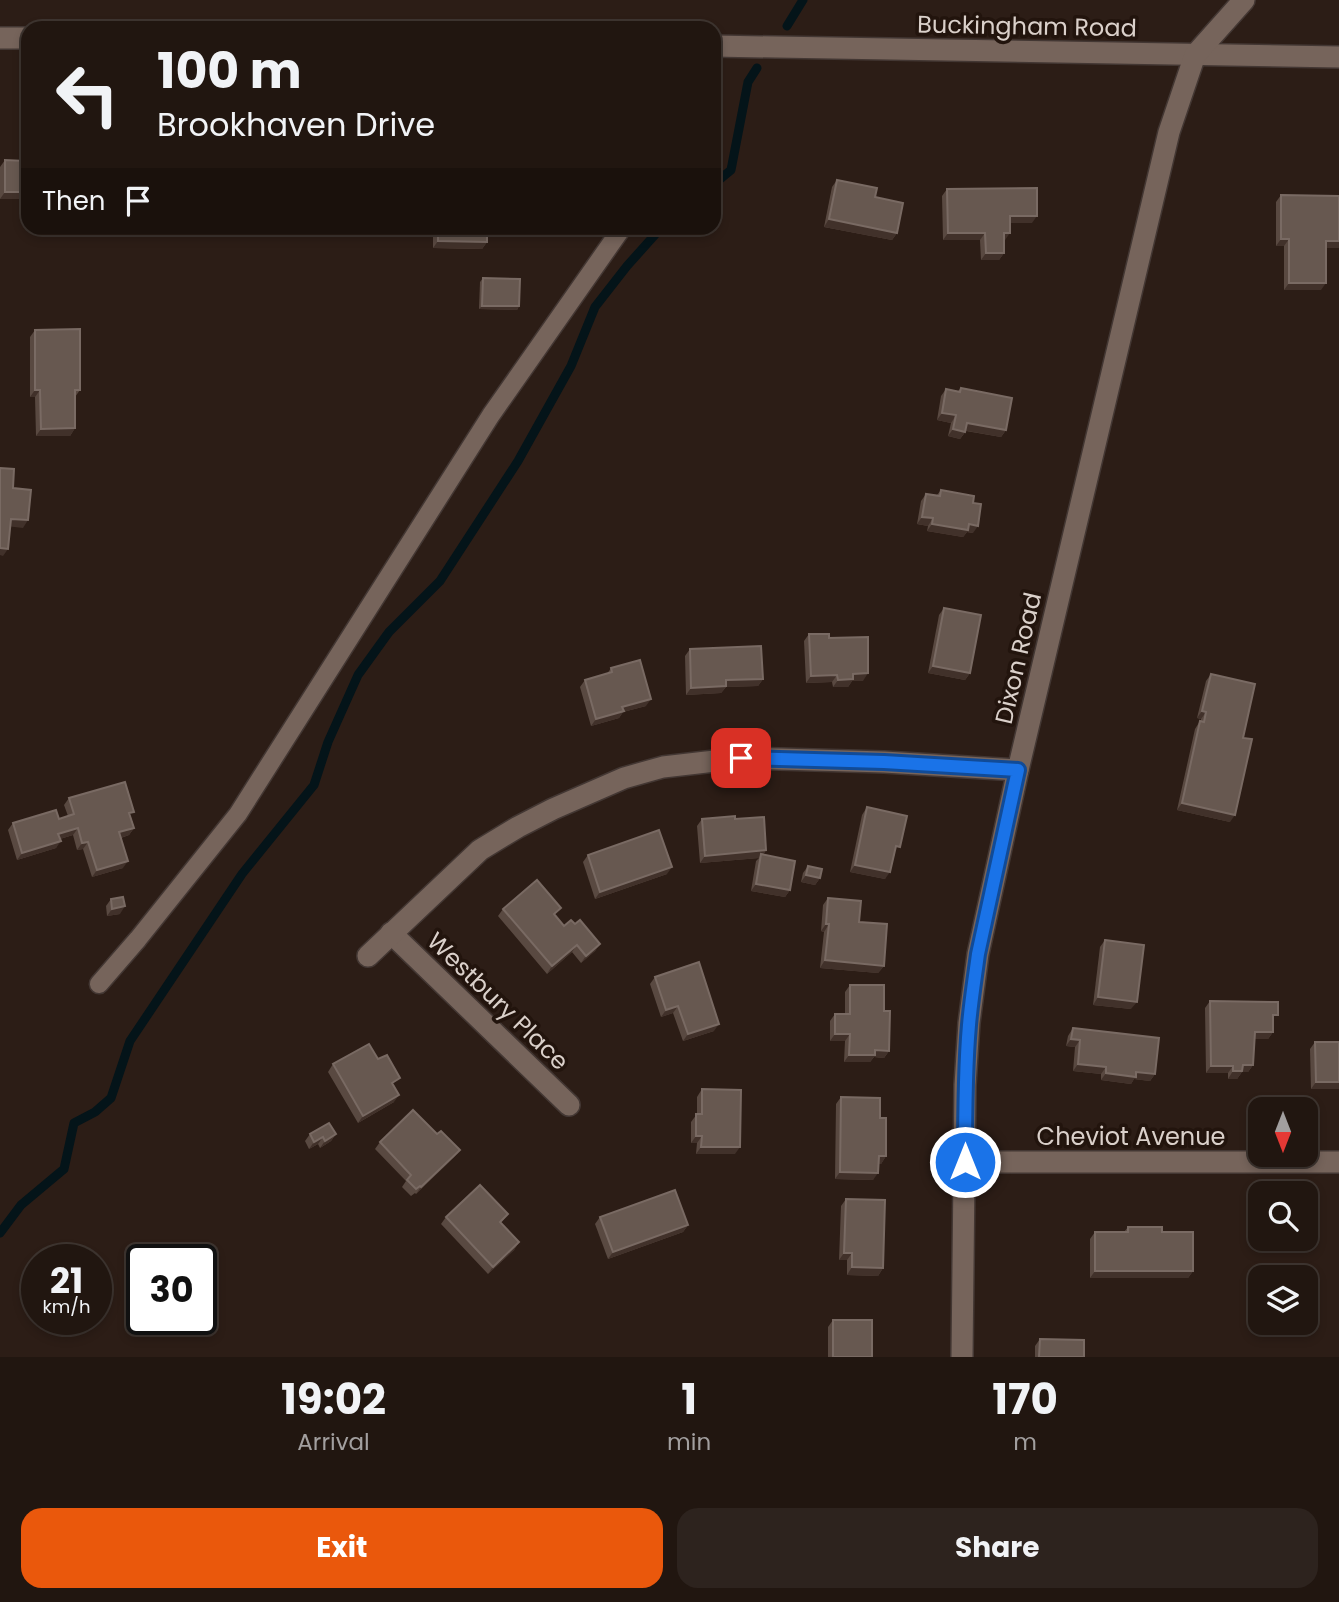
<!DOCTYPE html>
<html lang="en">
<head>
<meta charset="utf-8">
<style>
  :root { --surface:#211610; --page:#2d231e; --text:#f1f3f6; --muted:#a29f9f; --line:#3e3530; --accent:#ea580c }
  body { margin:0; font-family:Poppins,sans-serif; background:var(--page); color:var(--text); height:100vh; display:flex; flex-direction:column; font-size:26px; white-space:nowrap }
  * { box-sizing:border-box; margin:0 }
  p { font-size:23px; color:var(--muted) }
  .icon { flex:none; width:38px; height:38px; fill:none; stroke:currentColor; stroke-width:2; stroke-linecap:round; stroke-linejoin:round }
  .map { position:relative; height:1357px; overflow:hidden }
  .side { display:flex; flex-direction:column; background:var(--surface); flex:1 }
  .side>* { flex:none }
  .hud { position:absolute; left:21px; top:21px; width:700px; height:214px; border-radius:21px; box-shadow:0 4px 10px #0003,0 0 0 2px var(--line); background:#211610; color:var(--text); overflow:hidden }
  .needle { width:46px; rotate:180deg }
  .fabs { position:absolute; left:1248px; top:1097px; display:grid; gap:14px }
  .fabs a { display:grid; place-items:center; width:70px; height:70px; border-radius:14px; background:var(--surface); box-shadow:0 4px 10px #0003,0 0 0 2px var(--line); font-size:35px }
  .speed { position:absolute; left:21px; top:1244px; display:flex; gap:14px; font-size:35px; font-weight:700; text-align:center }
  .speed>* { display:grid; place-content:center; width:91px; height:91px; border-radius:50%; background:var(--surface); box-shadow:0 4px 10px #0003,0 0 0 2px var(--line); line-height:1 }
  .speed small { font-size:18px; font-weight:400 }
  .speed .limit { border:4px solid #111; border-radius:10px; background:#fff; color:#111 }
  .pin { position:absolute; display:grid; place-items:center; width:60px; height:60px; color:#fff; margin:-30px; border-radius:14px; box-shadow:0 4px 10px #0006 }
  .me { position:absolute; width:77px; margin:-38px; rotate:0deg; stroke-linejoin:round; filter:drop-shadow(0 0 5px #0008) }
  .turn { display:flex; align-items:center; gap:24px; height:147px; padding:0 21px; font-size:32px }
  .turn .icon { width:91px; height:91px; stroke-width:2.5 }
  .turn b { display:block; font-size:49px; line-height:60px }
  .then { display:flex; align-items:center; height:66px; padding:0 21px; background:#0003; gap:14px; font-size:26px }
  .eta { display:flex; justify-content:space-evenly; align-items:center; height:119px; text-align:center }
  .eta b { font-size:42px; font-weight:700; line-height:49px }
  .cta { display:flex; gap:14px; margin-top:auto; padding:14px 21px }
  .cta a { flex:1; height:80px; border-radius:21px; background:var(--accent); color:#fff; font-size:28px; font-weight:700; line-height:80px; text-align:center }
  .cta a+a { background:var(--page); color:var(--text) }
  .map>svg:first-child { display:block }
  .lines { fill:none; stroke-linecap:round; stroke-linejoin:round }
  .stream { stroke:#041419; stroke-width:9 }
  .lane-casing { stroke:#433733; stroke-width:21 }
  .street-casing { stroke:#433733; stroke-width:24 }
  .lane { stroke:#76645b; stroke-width:18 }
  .street { stroke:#76645b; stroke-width:21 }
  .wall { fill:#594941 }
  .shaded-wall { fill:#41312a }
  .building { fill:#675850; stroke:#796a63; stroke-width:2 }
  .route-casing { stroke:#114b97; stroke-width:18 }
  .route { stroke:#1a73e8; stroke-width:12 }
  .labels { text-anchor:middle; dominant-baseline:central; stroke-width:7; stroke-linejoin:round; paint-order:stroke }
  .street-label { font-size:24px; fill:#dad0ca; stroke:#22140d }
</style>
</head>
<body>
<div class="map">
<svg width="1339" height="1357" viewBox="0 0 1339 1357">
  <rect width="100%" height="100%" fill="#2c1d16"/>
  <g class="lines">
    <g class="stream">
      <path d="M787 26 803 0"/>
      <path d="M714 184 731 170 748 82 757 68"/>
      <path d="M0 1233 21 1205 64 1169 74 1123 95 1112 111 1098 130 1041 242 874 314 785 328 742 358 675 389 632 440 581 518 461 571 366 595 307 627 266 661 228"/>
    </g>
    <defs>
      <path id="lane" d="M99 984 138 939 238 814 491 415 622 228"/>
      <g id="street">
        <path d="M0 38H28"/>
        <path d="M714 46 1339 57"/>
        <path d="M391 933 569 1105"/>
        <path d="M368 956 480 850 518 827 553 809 624 778 663 767 741 758 884 762 1018 770"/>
        <path d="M965 1162H1339"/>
        <path d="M962 1357 965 1085 969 1023 978 954 1018 770 1169 132 1195 55 1244 0"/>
      </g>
    </defs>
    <use href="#lane" class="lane-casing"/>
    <use href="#street" class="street-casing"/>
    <use href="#lane" class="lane"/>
    <use href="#street" class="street"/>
  </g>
  <g class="wall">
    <path d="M27 145H28V211H26V199H0V167L5 160 22 161V153Z"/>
    <path d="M837 180 875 197 897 233 892 240 824 227 832 187Z"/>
    <path d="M947 189 1032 223H1010L1005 240H1004V253L999 260H981L980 240H943L942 196Z"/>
    <path d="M1281 195 1339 248H1326L1321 290H1284V246H1276V202Z"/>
    <path d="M418 228H487V242L482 249 433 248V229H420Z"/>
    <path d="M483 278 519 306 517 310 479 309 480 282Z"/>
    <path d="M35 330 80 390 75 397V428L70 436H36L35 397H30V337Z"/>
    <path d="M961 388 1006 430 1001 437 966 431 960 439 948 436 951 423 937 420 941 396 946 389 958 391Z"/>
    <path d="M941 490 973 503V533L967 532 963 537 927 531 928 526 917 524 921 501 926 494 937 495Z"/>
    <path d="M944 608 970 673 965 680 928 673 939 615Z"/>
    <path d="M809 634 829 638 863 681H852L848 687H833L832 682 806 683 804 641Z"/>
    <path d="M690 649 763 679 758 686 726 687 721 693 686 695 685 656Z"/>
    <path d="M611 668 646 706 623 712 619 718 591 726 580 687 585 680 607 674Z"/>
    <path d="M1211 674 1243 738 1230 822 1177 810 1195 729 1200 721 1201 722V719L1197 718 1206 681Z"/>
    <path d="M69 798 131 817 134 828 129 835 121 838 123 868 92 877 83 849 77 850 73 835 60 839 56 848 17 860 8 830 13 823 59 819 68 816 64 805Z"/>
    <path d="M867 807 895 854 885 879 850 872 862 815Z"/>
    <path d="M702 819H735L766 850 763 855 790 890 785 897 751 891 756 861 759 858 700 863 697 826Z"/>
    <path d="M588 855 667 874 595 899 583 862Z"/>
    <path d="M808 866 820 878 815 885 801 882 803 873Z"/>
    <path d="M828 898 859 922 884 966 878 973 820 968 824 932 821 931 823 905Z"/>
    <path d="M111 899 120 914 107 916 106 906Z"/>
    <path d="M503 909 555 916 564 926 575 924 600 944 595 951 581 963 572 952 547 974 498 916Z"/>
    <path d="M1105 940 1131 1009 1093 1005 1100 947Z"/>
    <path d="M655 977 714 1031 683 1041 673 1013 661 1017 650 984Z"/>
    <path d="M850 985 884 1011 889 1051 884 1058 874 1057 870 1062H844L845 1041H830V1021L835 1014H845V992Z"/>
    <path d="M1210 1001 1273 1022V1032L1268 1039H1255L1253 1065 1248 1072H1242L1237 1079H1228V1073H1206L1205 1008Z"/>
    <path d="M1073 1028 1155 1074 1150 1081 1134 1079 1131 1084 1101 1080V1074L1073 1071 1075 1047 1066 1046 1068 1036Z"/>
    <path d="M1315 1042 1339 1089H1311L1310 1049Z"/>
    <path d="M333 1064 395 1086H394V1102L358 1123 328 1072Z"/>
    <path d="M702 1089 735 1154H696L697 1143H691V1122L697 1114V1097Z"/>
    <path d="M841 1097 880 1118 886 1156 881 1164H878L873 1180 835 1179 836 1104Z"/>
    <path d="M310 1134H336L331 1141 320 1148 318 1144 309 1149 305 1141Z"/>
    <path d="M437 1134 460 1150 454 1157 416 1194 415 1193 411 1196 402 1187 406 1181 375 1149 380 1142Z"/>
    <path d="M846 1199 883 1268 878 1276 847 1275V1260H839L841 1206Z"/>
    <path d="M508 1214 501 1223 519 1242 514 1250 488 1274 441 1224 446 1217Z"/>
    <path d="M600 1217 688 1225 683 1232 608 1259 595 1224Z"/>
    <path d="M1128 1227 1162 1232 1193 1271 1188 1278H1090V1239L1095 1232H1124Z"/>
    <path d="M833 1320 872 1357H828V1327Z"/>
    <path d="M1040 1339 1084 1357H1035V1346Z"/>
  </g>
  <g class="shaded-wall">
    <path d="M5 192H28V197L26 199H0Z"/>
    <path d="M1010 216H1037L1032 223H1005Z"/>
    <path d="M829 219 897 233 892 240 824 227Z"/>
    <path d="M420 228H434L433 229H420Z"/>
    <path d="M948 233H985L980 240H943Z"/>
    <path d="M1004 233H1010L1005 240H999Z"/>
    <path d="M1281 239H1289L1284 246H1276Z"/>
    <path d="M438 241 487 242 482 249 433 248Z"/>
    <path d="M1326 241H1339V248H1321Z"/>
    <path d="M986 253H1004L999 260H981Z"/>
    <path d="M1289 283H1326L1321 290H1284Z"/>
    <path d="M482 306H519L517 310 479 309Z"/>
    <path d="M35 390H40L35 397H30Z"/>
    <path d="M942 413 956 415 951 423 937 420Z"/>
    <path d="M967 423 1006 430 1001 437 962 430Z"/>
    <path d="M75 428 70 436H36L41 429Z"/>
    <path d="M953 429 965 432 960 439 948 436Z"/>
    <path d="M922 517 933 518 928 526 917 524Z"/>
    <path d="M11 519 28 520 23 528 6 526Z"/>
    <path d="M932 524H969L978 526 973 533 967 532 963 537 927 531Z"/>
    <path d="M0 548 8 549 3 556 0 555Z"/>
    <path d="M933 666 970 673 965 680 928 673Z"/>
    <path d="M868 673 863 681H852L848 687H833L838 680 853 674Z"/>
    <path d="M837 675 832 682 806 683 811 676Z"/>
    <path d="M763 679 758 686 726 687 721 693 686 695 691 688 726 680Z"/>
    <path d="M651 699 646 706 623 712 619 718 591 726 596 719 622 707Z"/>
    <path d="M1202 711 1206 712 1201 719 1197 718Z"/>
    <path d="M1182 803 1235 815 1230 822 1177 810Z"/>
    <path d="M78 828 73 835 53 841 58 834Z"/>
    <path d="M134 828 129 835 114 840 119 832Z"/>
    <path d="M61 841 56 848 17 860 22 853Z"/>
    <path d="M88 842 83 849 77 850 82 843Z"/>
    <path d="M766 850 761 858V854L759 858 700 863 705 856Z"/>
    <path d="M128 861 123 868 92 877 97 870Z"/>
    <path d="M855 865 890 872 885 879 850 872Z"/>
    <path d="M672 867 667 874 595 899 600 892Z"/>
    <path d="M806 875 820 878 815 885 801 882Z"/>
    <path d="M756 884 790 890 785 897 751 891Z"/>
    <path d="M125 906 120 914 107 916 112 909Z"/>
    <path d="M826 924H829L824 932 821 931Z"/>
    <path d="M600 944 595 951 581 963 586 956Z"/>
    <path d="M577 945 572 952 547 974 552 966Z"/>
    <path d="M825 960 884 966 878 973 820 968Z"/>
    <path d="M1098 997 1137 1002 1131 1009 1093 1005Z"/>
    <path d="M678 1006 673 1013 661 1017 666 1010Z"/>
    <path d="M719 1024 714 1031 683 1041 688 1034Z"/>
    <path d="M1255 1032H1273L1268 1039H1250Z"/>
    <path d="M835 1034H850L845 1041H830Z"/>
    <path d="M1071 1039 1080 1040 1075 1047 1066 1046Z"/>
    <path d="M875 1050 889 1051 884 1058 874 1057 870 1062H844L849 1055Z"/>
    <path d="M1078 1064 1106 1067 1101 1074 1073 1071Z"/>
    <path d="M1243 1065H1253L1248 1072H1242L1237 1079H1228L1233 1071Z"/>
    <path d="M1211 1066H1233L1228 1073H1206Z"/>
    <path d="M1136 1072 1155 1074 1150 1081 1134 1079 1131 1084 1101 1080 1106 1073Z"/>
    <path d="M1316 1082H1339V1089H1311Z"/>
    <path d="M399 1095 394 1102 358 1123 363 1116Z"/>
    <path d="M336 1134 331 1141 320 1148 325 1141Z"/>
    <path d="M696 1136H702L697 1143H691Z"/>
    <path d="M323 1137 318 1144 309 1149 314 1142Z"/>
    <path d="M701 1147H740L735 1154H696Z"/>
    <path d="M460 1150 454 1157 416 1194 421 1187Z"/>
    <path d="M879 1156H886L881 1164H874Z"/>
    <path d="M840 1172 878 1173 873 1180 835 1179Z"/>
    <path d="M688 1225 683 1232 608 1259 613 1252Z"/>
    <path d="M519 1242 514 1250 488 1274 493 1267Z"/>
    <path d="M844 1253H852L847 1260H839Z"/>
    <path d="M852 1267 883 1268 878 1276 847 1275Z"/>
    <path d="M1095 1271H1193L1188 1278H1090Z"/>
  </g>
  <g class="building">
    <path d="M27 145H28V192H5V160L26 161Z"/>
    <path d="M837 180 877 188 875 197 903 203 897 233 829 219Z"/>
    <path d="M1037 188V216H1010V233H1004V253H986L985 233H948L947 189Z"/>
    <path d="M1281 195 1339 196V241H1326V283H1289V239H1281Z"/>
    <path d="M438 228H487V242L438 241Z"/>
    <path d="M483 278 520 279 519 306H482Z"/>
    <path d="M80 329V390H75V428L41 429 40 390H35V330Z"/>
    <path d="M961 388 1012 398 1006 430 967 423 965 432 953 429 956 415 942 413 946 389 960 392Z"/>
    <path d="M0 468 14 469 13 488 31 490 28 520 11 519 8 549 0 548Z"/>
    <path d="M941 490 974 496 973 503 981 504 978 526 969 524 968 530 932 524 933 518 922 517 926 494 940 496Z"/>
    <path d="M944 608 981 615 970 673 933 666Z"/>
    <path d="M809 634H829V638L868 637V673L853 674V679L838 680 837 675 811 676Z"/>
    <path d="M761 646 763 679 726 680V686L691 688 690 649Z"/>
    <path d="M640 660 651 699 622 707 624 711 596 719 585 680 612 672 611 668Z"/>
    <path d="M1211 674 1255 684 1243 738 1252 739 1235 815 1182 803 1200 721 1204 722 1206 712 1202 711Z"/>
    <path d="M125 782 134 812 129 813 134 828 119 832 128 861 97 870 88 842 82 843 78 828 58 834 61 841 22 853 13 823 56 810 59 819 74 814 69 798Z"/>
    <path d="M867 807 907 816 900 847 896 846 890 872 855 865Z"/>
    <path d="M735 816V819L764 817 766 850 705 856 702 819Z"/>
    <path d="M659 830 672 867 600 892 588 855Z"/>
    <path d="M761 854 795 861 790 890 756 884Z"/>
    <path d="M808 866 822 869 820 878 806 875Z"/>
    <path d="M537 880 561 908 554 914 564 926 571 920 575 924 580 920 600 944 586 956 577 945 552 966 503 909Z"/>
    <path d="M123 897 125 906 112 909 111 899Z"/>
    <path d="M828 898 861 901 859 922 887 924 884 966 825 960 829 924H826Z"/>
    <path d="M1105 940 1144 945 1137 1002 1098 997Z"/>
    <path d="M699 962 719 1024 688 1034 678 1006 666 1010 655 977Z"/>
    <path d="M850 985H884V1011H890L889 1051 875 1050V1055H849L850 1034H835V1014H850Z"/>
    <path d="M1210 1001 1278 1002V1015H1273V1032H1255L1253 1065H1243L1242 1071H1233V1066H1211Z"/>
    <path d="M1073 1028 1159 1038 1155 1074 1136 1072V1077L1106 1073V1067L1078 1064 1080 1040 1071 1039Z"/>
    <path d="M1315 1042H1339V1082H1316Z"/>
    <path d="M369 1044 378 1059 387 1055 400 1078 392 1083 399 1095 363 1116 333 1064Z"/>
    <path d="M702 1089 741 1090 740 1147H701L702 1136H696V1114H702Z"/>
    <path d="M841 1097 880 1098V1118H886V1156H879L878 1173 840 1172Z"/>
    <path d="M413 1110 437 1134 441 1131 460 1150 421 1187 420 1186 416 1189 407 1180 411 1175 380 1142Z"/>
    <path d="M329 1123 336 1134 325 1141 323 1137 314 1142 310 1134Z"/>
    <path d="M480 1185 508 1214 500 1222 519 1242 493 1267 446 1217Z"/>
    <path d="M675 1190 688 1225 613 1252 600 1217Z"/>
    <path d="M846 1199 885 1200 883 1268 852 1267V1253H844Z"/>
    <path d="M1128 1227H1162V1232H1193V1271H1095V1232H1128Z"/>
    <rect x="833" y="1320" width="39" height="37"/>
    <path d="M1040 1339 1084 1340V1357H1039Z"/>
  </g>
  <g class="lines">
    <defs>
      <path id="route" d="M741 758 884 762 1018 770 978 954C975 977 971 1001 969 1025 965 1070 965 1116 965 1162"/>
    </defs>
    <use href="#route" class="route-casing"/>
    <use href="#route" class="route"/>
  </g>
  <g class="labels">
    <g class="street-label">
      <text transform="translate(1027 26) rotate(1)">Buckingham Road</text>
      <text transform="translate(1018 658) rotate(-77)">Dixon Road</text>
      <text transform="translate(498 1001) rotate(44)">Westbury Place</text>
      <text x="1131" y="1136">Cheviot Avenue</text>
    </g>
  </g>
</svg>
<div class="fabs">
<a><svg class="needle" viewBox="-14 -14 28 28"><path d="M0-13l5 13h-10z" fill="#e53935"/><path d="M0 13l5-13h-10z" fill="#a29f9f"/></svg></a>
<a><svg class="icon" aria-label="search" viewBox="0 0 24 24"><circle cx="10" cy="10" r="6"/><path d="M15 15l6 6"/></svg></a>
<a><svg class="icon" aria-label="layers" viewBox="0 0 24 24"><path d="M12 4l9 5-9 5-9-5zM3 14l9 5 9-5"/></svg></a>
</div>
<div class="speed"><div>21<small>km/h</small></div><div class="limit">30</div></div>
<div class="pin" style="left:741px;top:758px;background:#d93025"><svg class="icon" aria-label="arrive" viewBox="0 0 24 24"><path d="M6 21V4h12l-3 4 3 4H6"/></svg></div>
<svg class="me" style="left:965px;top:1162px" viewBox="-20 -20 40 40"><circle r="17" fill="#1a73e8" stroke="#fff" stroke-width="3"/><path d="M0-11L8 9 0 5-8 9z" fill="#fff"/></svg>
<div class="hud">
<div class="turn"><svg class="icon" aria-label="left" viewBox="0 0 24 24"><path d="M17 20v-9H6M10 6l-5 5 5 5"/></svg><div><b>100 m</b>Brookhaven Drive</div></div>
<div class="then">Then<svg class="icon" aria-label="arrive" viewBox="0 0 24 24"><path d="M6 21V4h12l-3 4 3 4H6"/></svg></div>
</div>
</div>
<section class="side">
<div class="eta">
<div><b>19:02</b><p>Arrival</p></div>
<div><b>1</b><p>min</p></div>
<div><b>170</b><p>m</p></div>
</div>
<div class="cta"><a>Exit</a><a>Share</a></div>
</section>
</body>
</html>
